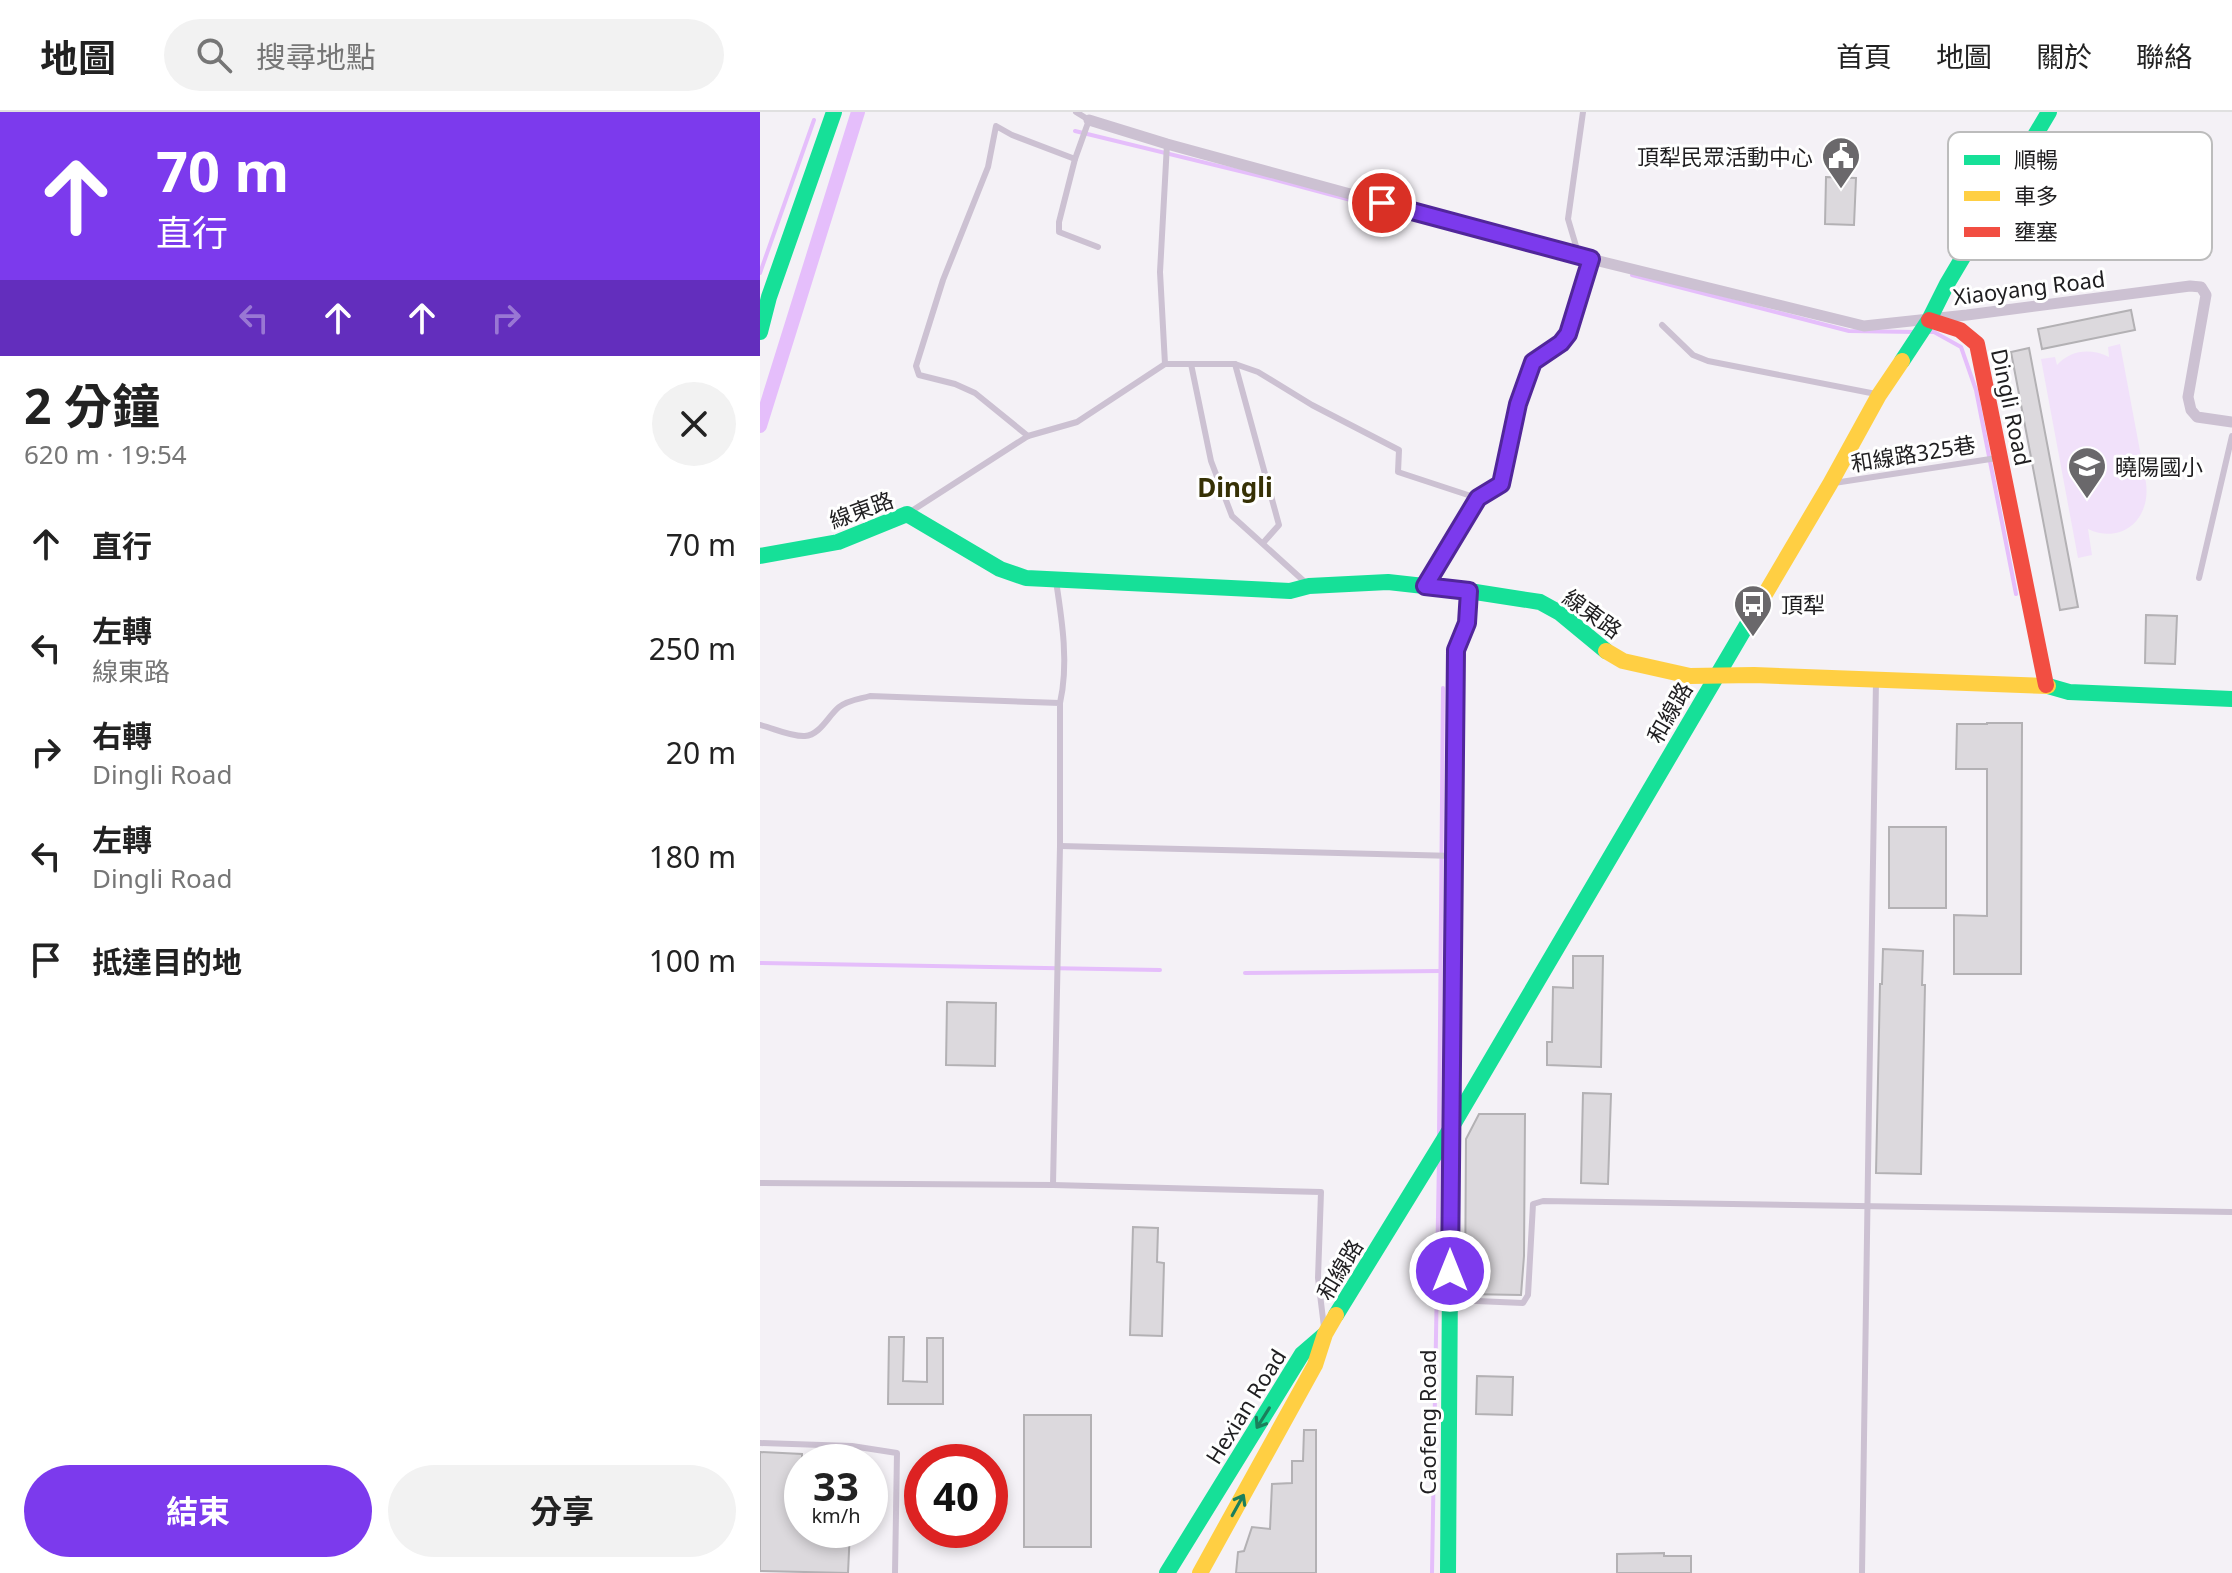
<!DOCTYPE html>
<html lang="zh-TW">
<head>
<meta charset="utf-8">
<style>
  :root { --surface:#fff; --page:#f2f2f2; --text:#222; --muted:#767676; --line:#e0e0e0; --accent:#7c3aed }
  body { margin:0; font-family:"Noto Sans","Noto Sans TC",sans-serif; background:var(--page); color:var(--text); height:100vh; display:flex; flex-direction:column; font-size:30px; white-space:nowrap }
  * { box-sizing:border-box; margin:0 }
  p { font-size:26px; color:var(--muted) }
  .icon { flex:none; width:44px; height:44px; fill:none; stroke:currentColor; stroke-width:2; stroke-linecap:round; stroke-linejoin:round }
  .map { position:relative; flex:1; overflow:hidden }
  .drawer { display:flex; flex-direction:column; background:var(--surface); width:760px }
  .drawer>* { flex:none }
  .top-card { background:#7c3aed; color:#fff; overflow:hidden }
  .speed { position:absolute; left:24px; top:1332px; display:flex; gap:16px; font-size:40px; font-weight:700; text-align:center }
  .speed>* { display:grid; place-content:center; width:104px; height:104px; border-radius:50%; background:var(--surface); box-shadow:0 4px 12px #0003; line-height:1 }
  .speed small { font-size:20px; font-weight:400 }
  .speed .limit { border:12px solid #d22; background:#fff; color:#111 }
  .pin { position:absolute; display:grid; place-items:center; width:68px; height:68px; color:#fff; margin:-34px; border:4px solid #fff; border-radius:50%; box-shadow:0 2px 8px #0007 }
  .me { position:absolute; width:88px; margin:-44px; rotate:0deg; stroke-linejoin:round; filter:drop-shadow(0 0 6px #0008) }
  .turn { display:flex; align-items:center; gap:28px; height:168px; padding:0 24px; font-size:36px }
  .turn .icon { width:104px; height:104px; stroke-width:2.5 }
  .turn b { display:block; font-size:56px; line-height:68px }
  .lanes { display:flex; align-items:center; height:76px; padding:0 24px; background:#0003; justify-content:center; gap:40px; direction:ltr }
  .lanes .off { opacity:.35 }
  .round { display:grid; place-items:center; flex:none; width:84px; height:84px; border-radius:42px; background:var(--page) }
  .head { display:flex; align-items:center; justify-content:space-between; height:136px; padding:0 24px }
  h1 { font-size:48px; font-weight:700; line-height:60px }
  .cta { display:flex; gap:16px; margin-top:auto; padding:16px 24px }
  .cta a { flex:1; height:92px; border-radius:48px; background:var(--accent); color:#fff; font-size:32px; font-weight:700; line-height:92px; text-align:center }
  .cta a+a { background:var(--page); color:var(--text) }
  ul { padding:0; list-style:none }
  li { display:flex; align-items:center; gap:24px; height:104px; padding:0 24px }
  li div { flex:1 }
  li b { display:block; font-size:30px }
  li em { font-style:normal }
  header { display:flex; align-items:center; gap:48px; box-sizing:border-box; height:112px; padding:0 40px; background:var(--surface); border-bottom:2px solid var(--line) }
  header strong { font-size:38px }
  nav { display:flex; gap:44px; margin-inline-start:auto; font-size:28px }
  .search { width:560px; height:72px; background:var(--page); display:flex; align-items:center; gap:20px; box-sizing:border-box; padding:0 28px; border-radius:44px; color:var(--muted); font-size:30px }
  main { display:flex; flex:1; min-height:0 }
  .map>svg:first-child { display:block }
  .green { fill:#f1e1fa }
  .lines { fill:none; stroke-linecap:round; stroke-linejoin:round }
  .stream { stroke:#e5befb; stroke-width:4 }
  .canal { stroke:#e5befb; stroke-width:14 }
  .building { fill:#dcd9dd; stroke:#b3b1b4; stroke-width:2 }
  .lane { stroke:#ccc1d2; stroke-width:6 }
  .street { stroke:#ccc1d2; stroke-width:11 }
  .fast { stroke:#16e098; stroke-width:16 }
  .slow { stroke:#ffcf43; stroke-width:16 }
  .jam { stroke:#f24e42; stroke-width:16 }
  .oneway { stroke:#1a7f5c }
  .route-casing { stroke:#51269a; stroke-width:20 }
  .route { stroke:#7c3aed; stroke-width:14 }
  .labels { text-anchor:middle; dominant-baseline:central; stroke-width:6; stroke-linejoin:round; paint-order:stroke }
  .poi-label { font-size:22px; fill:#1f1e20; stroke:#fff; text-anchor:start }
  .street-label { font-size:22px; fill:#1f1e20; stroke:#fff }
  .quarter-label { font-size:26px; font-weight:bold; fill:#363105; stroke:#fff }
  .key { fill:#fff; stroke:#bcbcbc; stroke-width:2 }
  .key-label { font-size:22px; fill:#1f1e20 }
</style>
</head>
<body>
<header>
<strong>地圖</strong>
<div class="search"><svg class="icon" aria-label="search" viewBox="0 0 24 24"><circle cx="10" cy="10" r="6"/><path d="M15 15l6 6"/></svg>搜尋地點</div>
<nav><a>首頁</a><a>地圖</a><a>關於</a><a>聯絡</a></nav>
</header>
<main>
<section class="drawer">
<div class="top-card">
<div class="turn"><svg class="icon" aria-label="ahead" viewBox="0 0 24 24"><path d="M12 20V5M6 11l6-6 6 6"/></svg><div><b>70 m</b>直行</div></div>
<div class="lanes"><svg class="icon off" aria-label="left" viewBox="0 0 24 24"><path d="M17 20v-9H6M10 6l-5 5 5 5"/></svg><svg class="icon" aria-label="ahead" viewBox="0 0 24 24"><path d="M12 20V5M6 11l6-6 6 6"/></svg><svg class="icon" aria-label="ahead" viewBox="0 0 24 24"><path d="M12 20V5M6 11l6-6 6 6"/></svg><svg class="icon off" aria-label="right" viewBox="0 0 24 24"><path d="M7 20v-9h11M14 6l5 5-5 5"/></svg></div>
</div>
<div class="head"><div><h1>2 分鐘</h1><p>620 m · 19:54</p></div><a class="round"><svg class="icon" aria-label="close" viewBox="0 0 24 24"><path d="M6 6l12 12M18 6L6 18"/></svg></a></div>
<ul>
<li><svg class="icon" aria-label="ahead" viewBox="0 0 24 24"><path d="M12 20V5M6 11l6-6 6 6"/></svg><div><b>直行</b></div><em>70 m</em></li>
<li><svg class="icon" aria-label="left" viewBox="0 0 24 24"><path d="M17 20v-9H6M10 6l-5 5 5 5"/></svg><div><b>左轉</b><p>線東路</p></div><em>250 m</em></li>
<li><svg class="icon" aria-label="right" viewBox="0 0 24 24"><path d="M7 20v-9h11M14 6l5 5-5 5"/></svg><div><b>右轉</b><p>Dingli Road</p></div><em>20 m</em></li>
<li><svg class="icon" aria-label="left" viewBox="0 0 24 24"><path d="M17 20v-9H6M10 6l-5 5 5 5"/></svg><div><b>左轉</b><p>Dingli Road</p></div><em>180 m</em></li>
<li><svg class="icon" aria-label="arrive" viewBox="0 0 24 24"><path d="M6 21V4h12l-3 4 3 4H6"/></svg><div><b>抵達目的地</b></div><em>100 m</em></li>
</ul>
<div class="cta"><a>結束</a><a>分享</a></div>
</section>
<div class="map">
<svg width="1472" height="1461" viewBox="0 0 1472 1461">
  <rect width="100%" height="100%" fill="#f4f1f6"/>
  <path class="green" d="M1360 232 1386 371C1391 407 1362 433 1328 417L1332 443 1318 446 1281 247 1295 245 1297 253C1311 238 1330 236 1349 245L1348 235Z"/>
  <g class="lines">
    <g class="stream">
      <path d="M315 19 516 68 658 106"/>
      <path d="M0 161 54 8"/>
      <path d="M872 163 1089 219 1156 220"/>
      <path d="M1168 220H1174L1201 235 1216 278 1256 482"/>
      <path d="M0 851 400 858"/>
      <path d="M485 861 680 859"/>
      <path d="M679 1025 683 576"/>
      <path d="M672 1461 679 1046"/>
    </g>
    <path class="canal" d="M0 314 98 0"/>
  </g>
  <g class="building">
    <path d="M1066 65 1096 66 1094 113 1065 112Z"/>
    <path d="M1371 198 1375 218 1282 237 1278 217Z"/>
    <path d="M1269 236 1318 495 1300 498 1251 240Z"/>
    <path d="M1386 503 1417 504 1415 552 1385 551Z"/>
    <path d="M1227 611H1262L1261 862H1194V803L1227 804V657H1196L1197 612H1227Z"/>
    <rect x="1129" y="715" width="57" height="81"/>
    <path d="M1123 837 1163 839 1162 873H1165L1161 1062 1116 1061 1120 872H1122Z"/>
    <path d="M813 844H843L841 955 787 953V930H792L793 875 813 876Z"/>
    <path d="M187 890 236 891 235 954 186 953Z"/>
    <path d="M823 981 851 982 848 1072 821 1071Z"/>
    <path d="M719 1002H765L764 1144 761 1183 705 1182 706 1027Z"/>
    <path d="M373 1115 398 1116 397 1150 404 1151 402 1224 370 1223Z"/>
    <path d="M129 1225H144L143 1269 167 1270V1226H183V1292H128Z"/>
    <path d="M717 1264 753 1265 752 1303 716 1302Z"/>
    <rect x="264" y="1303" width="67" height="132"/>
    <path d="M544 1318H556V1461H476L478 1440 484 1439 492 1415 510 1417 512 1372 532 1371V1349H543Z"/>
    <path d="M0 1340 42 1342V1418H90L88 1461 0 1459Z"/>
    <path d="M904 1441V1444H931V1461H857V1442Z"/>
  </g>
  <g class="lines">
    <g class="lane">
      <path d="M316 0 329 8 315 47 299 110V120L338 135"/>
      <path d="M819 144 808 107 823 0"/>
      <path d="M902 213 933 243 948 249 1116 282"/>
      <path d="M405 252 400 160 407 32"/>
      <path d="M431 252 451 349 472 404 546 471"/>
      <path d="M475 252 519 413 503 431"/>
      <path d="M268 324 215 281 195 272 159 263 156 254 183 168 228 55 236 14 252 23 315 47"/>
      <path d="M1074 371 1237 346"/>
      <path d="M150 400 268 324 317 310 405 252H475L498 260 552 293 639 338 638 360 717 386"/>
      <path d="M1439 466 1472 324"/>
      <path d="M296 469C302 508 309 552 300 591"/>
      <path d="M0 613C13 616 31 625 45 624 60 623 68 604 79 595 88 588 100 587 110 584L300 591V734L293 1073"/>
      <path d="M300 734 695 744"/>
      <path d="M0 1071 293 1073 561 1080 558 1166 564 1215"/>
      <path d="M693 1188 763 1191 768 1183 773 1092 783 1089 1472 1100"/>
      <path d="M0 1331 92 1334 137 1341 135 1461"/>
      <path d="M1102 1461C1105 1164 1112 866 1116 569"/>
    </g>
    <g class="street">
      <path d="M329 8 407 32 806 141 1104 214 1207 203 1430 174 1441 175 1446 183 1428 285 1431 298 1437 305 1472 310"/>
      <path d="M665 474 718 386 741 372 758 292 773 250 801 231 808 222 831 147"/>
      <path d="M691 1015 695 744 696 538 707 511 709 479"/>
    </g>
    <g class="fast">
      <path d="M0 220 9 185 74 0"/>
      <path d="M1142 249 1169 208 1187 172 1289 0"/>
      <path d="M0 444 78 430 147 402 240 457 266 466 530 479 549 474 628 470 709 479 780 490 800 501 846 539"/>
      <path d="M1288 574 1309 580 1472 587"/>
      <path d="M576 1203 691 1016 998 494"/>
      <path d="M407 1461 542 1242 564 1223"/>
      <path d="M688 1461 691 1019"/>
    </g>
    <g class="slow">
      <path d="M998 494 1070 372 1119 283 1142 249"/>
      <path d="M846 539 863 549 930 564 994 563 1288 574"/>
      <path d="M440 1461 555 1253 565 1222 576 1203"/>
    </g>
    <path class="jam" d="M1169 208 1200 218 1217 232 1286 573"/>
  </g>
  <defs><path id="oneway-shaft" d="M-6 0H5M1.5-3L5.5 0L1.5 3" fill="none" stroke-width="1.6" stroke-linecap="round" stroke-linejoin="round" transform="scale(2)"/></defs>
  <g class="oneway">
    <use href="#oneway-shaft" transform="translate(503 1306) rotate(122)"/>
    <use href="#oneway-shaft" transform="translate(478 1393) rotate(-61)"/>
  </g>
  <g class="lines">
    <defs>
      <path id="route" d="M622 91 831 147 808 222 801 231 773 250 758 292 741 372 718 386 665 474 709 479 707 511 696 538 690 1159"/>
    </defs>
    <use href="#route" class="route-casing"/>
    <use href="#route" class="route"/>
  </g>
  <defs>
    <symbol id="civic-pin" viewBox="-11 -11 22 30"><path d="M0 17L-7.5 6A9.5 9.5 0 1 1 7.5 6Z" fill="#6a686b" stroke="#fff"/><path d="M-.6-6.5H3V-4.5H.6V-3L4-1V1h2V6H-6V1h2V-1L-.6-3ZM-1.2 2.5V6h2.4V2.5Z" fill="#fff"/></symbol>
    <symbol id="school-pin" viewBox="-11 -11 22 30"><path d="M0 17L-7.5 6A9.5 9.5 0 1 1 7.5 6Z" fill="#6a686b" stroke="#fff"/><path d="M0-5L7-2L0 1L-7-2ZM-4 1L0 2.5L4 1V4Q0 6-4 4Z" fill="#fff"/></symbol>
    <symbol id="bus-pin" viewBox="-11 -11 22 30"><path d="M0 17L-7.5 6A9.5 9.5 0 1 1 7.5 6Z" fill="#6a686b" stroke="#fff"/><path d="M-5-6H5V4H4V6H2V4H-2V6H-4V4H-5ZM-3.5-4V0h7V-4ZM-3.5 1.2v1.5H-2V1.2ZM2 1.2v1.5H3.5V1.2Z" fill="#fff"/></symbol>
  </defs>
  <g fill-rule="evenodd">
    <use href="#civic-pin" x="1059" y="22" width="44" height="60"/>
    <use href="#school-pin" x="1305" y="332" width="44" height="60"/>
    <use href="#bus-pin" x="971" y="470" width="44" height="60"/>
  </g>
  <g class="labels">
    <g class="poi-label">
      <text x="1053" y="44" text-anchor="end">頂犁民眾活動中心</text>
      <text x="1355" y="354">曉陽國小</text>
      <text x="1021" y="492">頂犁</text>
    </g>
    <g class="street-label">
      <text transform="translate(1269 175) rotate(-7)">Xiaoyang Road</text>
      <text transform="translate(1252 295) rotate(78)">Dingli Road</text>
      <text transform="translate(1153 341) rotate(-9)">和線路325巷</text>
      <text transform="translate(101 397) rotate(-20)">線東路</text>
      <text transform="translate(833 501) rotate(36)">線東路</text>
      <text transform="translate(909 600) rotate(-60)">和線路</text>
      <text transform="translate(579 1157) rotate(-59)">和線路</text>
      <text transform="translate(485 1294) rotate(-58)">Hexian Road</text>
      <text transform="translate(667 1310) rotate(-90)">Caofeng Road</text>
    </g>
    <g class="quarter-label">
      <text x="475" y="375">Dingli</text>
    </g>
  </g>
  <rect x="1188" y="20" width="264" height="128" rx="12" class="key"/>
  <rect x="1204" y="43" width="36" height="10" fill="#16e098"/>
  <rect x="1204" y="79" width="36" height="10" fill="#ffcf43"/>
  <rect x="1204" y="115" width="36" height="10" fill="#f24e42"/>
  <g class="key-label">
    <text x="1254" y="56">順暢</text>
    <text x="1254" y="92">車多</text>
    <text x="1254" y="128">壅塞</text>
  </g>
</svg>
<div class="speed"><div>33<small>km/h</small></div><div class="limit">40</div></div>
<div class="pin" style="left:622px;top:91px;background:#d93025"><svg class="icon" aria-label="arrive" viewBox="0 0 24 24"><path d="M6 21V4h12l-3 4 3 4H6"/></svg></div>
<svg class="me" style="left:690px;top:1159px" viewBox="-20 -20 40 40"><circle r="17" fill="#7c3aed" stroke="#fff" stroke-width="3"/><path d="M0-11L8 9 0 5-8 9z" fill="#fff"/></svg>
</div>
</main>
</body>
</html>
